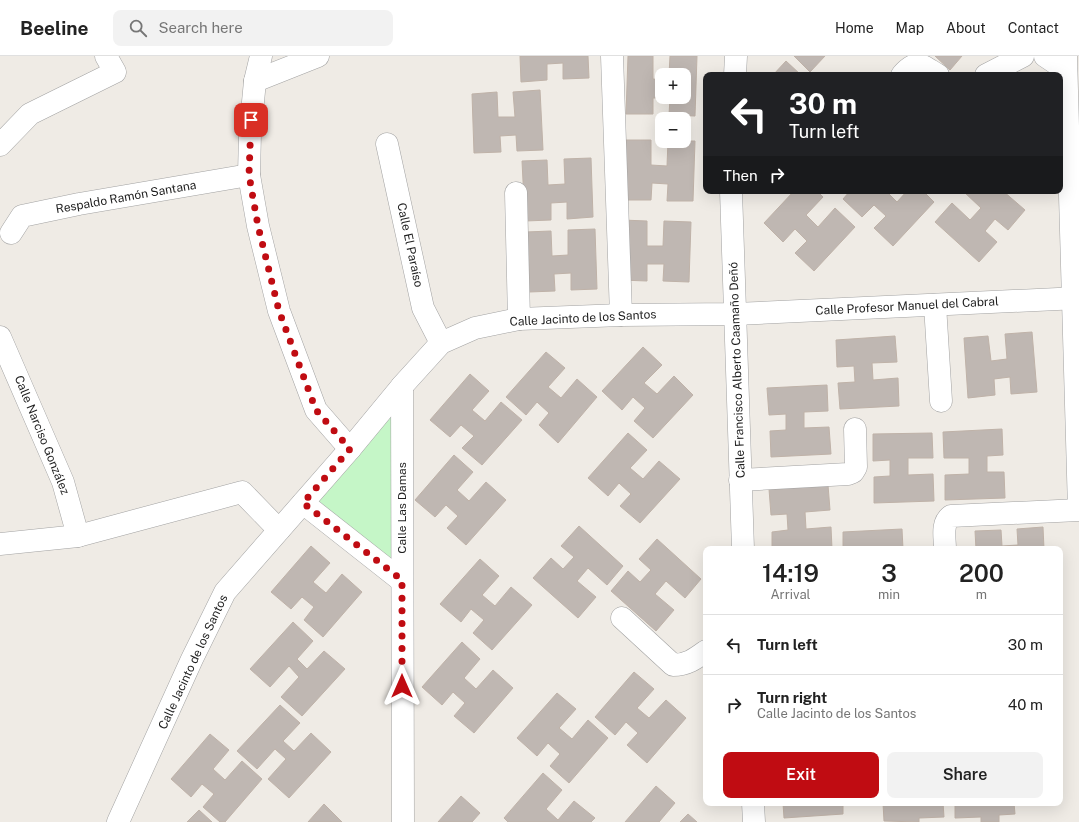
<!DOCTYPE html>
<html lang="en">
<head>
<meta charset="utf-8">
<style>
  :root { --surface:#fff; --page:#f2f2f2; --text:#222; --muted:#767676; --line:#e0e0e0; --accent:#c00c12 }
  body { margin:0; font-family:"Public Sans",sans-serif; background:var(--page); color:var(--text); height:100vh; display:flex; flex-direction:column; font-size:15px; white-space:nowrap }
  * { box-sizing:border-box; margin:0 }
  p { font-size:13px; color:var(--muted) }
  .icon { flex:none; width:22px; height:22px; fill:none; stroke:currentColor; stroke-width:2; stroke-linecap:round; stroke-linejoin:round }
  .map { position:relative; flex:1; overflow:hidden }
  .sheet { position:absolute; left:703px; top:490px; width:360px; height:260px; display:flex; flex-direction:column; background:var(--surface); border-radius:8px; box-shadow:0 4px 16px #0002 }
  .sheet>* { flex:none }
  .top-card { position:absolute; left:703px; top:16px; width:360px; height:122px; border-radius:8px; box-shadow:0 4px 16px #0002; background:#202124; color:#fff; overflow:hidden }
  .controls { position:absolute; left:655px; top:12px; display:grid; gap:8px }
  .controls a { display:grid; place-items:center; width:36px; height:36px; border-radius:8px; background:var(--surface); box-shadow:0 4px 16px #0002; font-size:20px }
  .pin { position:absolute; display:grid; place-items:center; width:34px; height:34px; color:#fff; margin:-17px; border-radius:8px; box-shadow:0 2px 6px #0006 }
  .me { position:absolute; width:44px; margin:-22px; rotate:0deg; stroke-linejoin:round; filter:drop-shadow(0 0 3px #0008) }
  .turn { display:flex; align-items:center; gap:14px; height:84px; padding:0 20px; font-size:18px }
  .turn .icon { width:52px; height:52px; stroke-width:2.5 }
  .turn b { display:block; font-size:28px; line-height:34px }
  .then { display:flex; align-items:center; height:38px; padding:0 20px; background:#0003; gap:8px; font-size:15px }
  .eta { display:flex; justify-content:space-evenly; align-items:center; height:68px; text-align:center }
  .eta b { font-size:24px; font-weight:600; line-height:28px }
  .cta { display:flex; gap:8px; margin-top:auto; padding:8px 20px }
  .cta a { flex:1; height:46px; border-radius:8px; background:var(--accent); color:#fff; font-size:16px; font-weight:600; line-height:46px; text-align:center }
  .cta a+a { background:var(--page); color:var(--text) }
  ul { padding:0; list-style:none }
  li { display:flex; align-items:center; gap:12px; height:60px; padding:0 20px; border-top:1px solid var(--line) }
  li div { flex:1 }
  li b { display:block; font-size:15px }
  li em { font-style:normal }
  header { display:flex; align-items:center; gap:24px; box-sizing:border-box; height:56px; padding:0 20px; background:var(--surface); border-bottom:1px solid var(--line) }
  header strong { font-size:19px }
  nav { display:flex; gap:22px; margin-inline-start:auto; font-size:14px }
  .search { width:280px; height:36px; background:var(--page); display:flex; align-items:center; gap:10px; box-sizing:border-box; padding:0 14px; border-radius:8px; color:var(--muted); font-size:15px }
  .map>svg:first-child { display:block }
  .park { fill:#c5f6c7 }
  .building { fill:#bfb7b2; stroke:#bfb2a8 }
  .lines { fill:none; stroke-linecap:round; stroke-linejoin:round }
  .minor-casing { stroke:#a2a2a2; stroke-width:23 }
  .minor { stroke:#fff; stroke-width:22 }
  .route { stroke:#c00c12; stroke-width:7; stroke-dasharray:0 12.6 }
  .labels { text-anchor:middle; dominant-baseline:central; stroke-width:4; stroke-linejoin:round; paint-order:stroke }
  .street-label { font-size:12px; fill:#1e1e1e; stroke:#fff }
</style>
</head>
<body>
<header>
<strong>Beeline</strong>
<div class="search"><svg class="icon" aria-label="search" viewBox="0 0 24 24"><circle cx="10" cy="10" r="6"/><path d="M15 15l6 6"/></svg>Search here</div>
<nav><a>Home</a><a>Map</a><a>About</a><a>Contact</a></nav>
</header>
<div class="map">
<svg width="1079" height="766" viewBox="0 0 1079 766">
  <rect width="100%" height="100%" fill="#efebe5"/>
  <path class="park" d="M393 349 396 511 314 449Z"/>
  <g class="building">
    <path d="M520 0H588L589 22 563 23V7L547 8V24L521 26Z"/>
    <path d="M628 0H653V23L662 24V41H684V19H669L670 0H697L695 60 669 59 670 42H653V58H626Z"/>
    <path d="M794 0H825L810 16Z"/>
    <path d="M935 0H962L950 14Z"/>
    <path d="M786 5 801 19H773Z"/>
    <path d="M540 34 543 94 517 95 516 79 500 80 501 96 474 97 472 38 497 36 498 61H515L513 36Z"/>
    <path d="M626 84H651V109L667 110 668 85H695L693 145H667L668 128 652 127 651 144H625Z"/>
    <path d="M591 102 593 161 567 163V146L551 147V164L525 165 522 105 547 104 548 129 565 128 564 103Z"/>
    <path d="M794 135H817L823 141 806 159 818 171 835 152 855 171 814 215 795 197 807 185 795 173 783 186 764 167Z"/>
    <path d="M850 135H886L897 146 907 135H923L934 146 893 190 874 172 886 160 874 149 862 161 843 143Z"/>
    <path d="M963 135H1003L1025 154 1008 174 995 163 985 175 997 186 979 206 935 166 952 147 970 164 981 152Z"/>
    <path d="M622 164 647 165V190H663L664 165 691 166 689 226 663 225 664 208H647V225L621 224Z"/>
    <path d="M595 173 597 233 571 234V217L554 218 555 235 529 236 526 176 551 175 552 200 568 199V174Z"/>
    <path d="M1032 276 1037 336 1011 338 1010 321 994 323 995 339 968 342 964 282 988 280 991 305 1007 303 1005 278Z"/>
    <path d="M895 280 897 306 872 307 873 324 898 322 899 350 840 353 838 327 855 326 854 310 837 311 836 284Z"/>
    <path d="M643 291 662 309 644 327 657 338 674 320 693 339 653 382 634 365 645 352 633 341 622 354 602 335Z"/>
    <path d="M546 296 565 312 548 331 561 342 577 323 597 341 558 387 539 369 549 357 537 346 526 359 506 341Z"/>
    <path d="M470 318 489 335 472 354 485 365 501 346 522 364 482 409 462 392 474 380 461 369 450 381 430 364Z"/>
    <path d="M827 329 828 355 804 356V372L829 371 831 398 771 401 770 375 786 374V358L769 359 767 332Z"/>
    <path d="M1002 373 1003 399 987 400V416H1004L1005 442 945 444V419L969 418V402H944L943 376Z"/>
    <path d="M628 377 647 394 630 412 643 423 659 405 680 423 640 467 620 450 631 438 619 427 608 440 588 422Z"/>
    <path d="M932 377 933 402H908V419L933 418 934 445 874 447V421L890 420V404L873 405V378Z"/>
    <path d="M454 399 473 416 457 434 469 445 486 426 506 444 466 489 447 472 458 460 446 449 435 461 415 444Z"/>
    <path d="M828 429 830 454 805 456 806 473 831 471 832 493H772V476L788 474 787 458 771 459 769 433Z"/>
    <path d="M579 470 623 510 607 529 588 512 577 525 596 541 578 562 533 522 551 502 563 513 574 501 561 490Z"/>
    <path d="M1043 471 1044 493H976L975 475 1001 474 1002 490 1018 489 1017 473Z"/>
    <path d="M902 473 903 493H843V476Z"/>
    <path d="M657 483 701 523 685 542 666 525 655 538 674 554 656 575 611 535 628 515 640 526 651 514 639 503Z"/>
    <path d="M311 490 330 507 313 526 326 537 342 518 362 536 323 581 304 564 314 551 302 541 291 553 271 536Z"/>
    <path d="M480 503 499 520 482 539 495 550 511 531 532 549 492 594 473 577 484 564 471 553 461 566 440 548Z"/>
    <path d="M293 566 313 585 297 603 307 613 324 595 345 613 302 660 281 641 299 621 289 610 270 631 250 613Z"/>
    <path d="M462 586 480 603 464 622 476 633 493 614 513 632 474 677 454 660 465 647 453 636 442 649 422 631Z"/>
    <path d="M634 616 654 633 637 652 649 662 666 644 686 662 647 707 627 689 638 677 626 666 615 679 595 661Z"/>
    <path d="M557 637 576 653 559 672 572 683 588 664 608 682 569 727 550 710 560 698 548 687 537 700 517 682Z"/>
    <path d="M280 649 300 667 283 685 294 695 311 677 331 696 289 742 268 723 286 703 275 693 257 713 237 695Z"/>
    <path d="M210 678 229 694 213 713 225 724 242 705 262 723 225 766H220L203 751 214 738 202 728 191 741 171 723Z"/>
    <path d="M543 717 562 734 546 753 558 764 574 745 595 762 591 766H508L504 762Z"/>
    <path d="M656 730 675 747 659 766H625Z"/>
    <path d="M461 740 480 757 472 766H438Z"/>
    <path d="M783 747H843V758L784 762Z"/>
    <path d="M883 747H943L944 761 919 762V766L884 765Z"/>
    <path d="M955 747H1014L1015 758 999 759V766H981V761L955 762Z"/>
    <path d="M324 748 342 766H308Z"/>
    <path d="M199 754 212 766H187Z"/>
    <path d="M688 758 697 766H680Z"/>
  </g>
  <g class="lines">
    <defs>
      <g id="minor">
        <path d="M261 0 255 25 250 77 249 119 258 170 279 255 316 354 350 393"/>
        <path d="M612 0 621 259"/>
        <path d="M1045 0 1066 14"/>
        <path d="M1066 0 1079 453"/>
        <path d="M735 19 736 0"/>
        <path d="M902 19C917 2 921 9 938 19"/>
        <path d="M986 19 1023 0"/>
        <path d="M255 25 318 0"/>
        <path d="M387 88 423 252 441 287"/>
        <path d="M0 89 30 58 115 16 106 0"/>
        <path d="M731 135 743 493"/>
        <path d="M516 137 519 263"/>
        <path d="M11 177 22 160 79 148 249 119"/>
        <path d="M935 249 941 345"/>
        <path d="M0 281 63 426 78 480"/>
        <path d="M402 330 403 766"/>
        <path d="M740 424 848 418 853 416 856 411 855 373"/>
        <path d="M303 447 402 525"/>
        <path d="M0 488 78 480 242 436 279 474"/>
        <path d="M945 493C945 482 941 467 951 460L1079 454"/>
        <path d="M622 562 673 609C687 609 695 603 706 595"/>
        <path d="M753 747 754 766"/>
        <path d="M118 766 192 603 225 536 350 393 402 330 441 287 475 272 519 263 621 259 735 258 1079 242"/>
      </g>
    </defs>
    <use href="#minor" class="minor-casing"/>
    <use href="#minor" class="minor"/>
  </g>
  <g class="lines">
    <path class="route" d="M251 64 249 119 258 170 279 255 316 354 350 393 303 447 402 524V630"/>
  </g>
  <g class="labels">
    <g class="street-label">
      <text transform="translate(126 141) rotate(-10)">Respaldo Ramón Santana</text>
      <text transform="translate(410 189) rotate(78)">Calle El Paraíso</text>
      <text transform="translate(907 250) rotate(-3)">Calle Profesor Manuel del Cabral</text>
      <text transform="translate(583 262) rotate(-3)">Calle Jacinto de los Santos</text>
      <text transform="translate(737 314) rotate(-92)">Calle Francisco Alberto Caamaño Deñó</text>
      <text transform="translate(42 379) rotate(68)">Calle Narciso González</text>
      <text transform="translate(402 452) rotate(-90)">Calle Las Damas</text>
      <text transform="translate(193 606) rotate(-65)">Calle Jacinto de los Santos</text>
    </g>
  </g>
</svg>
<div class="controls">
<a>+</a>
<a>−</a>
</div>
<div class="pin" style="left:251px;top:64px;background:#d93025"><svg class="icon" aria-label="arrive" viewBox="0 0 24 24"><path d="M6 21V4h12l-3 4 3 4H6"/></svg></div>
<svg class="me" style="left:402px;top:630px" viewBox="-20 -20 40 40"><path d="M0-17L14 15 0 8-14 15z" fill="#c00c12" stroke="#fff" stroke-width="4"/></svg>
<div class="top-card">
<div class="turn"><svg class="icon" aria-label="left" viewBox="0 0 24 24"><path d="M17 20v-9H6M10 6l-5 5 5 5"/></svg><div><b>30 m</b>Turn left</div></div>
<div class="then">Then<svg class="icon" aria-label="right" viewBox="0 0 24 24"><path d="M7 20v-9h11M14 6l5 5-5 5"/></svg></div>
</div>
<section class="sheet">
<div class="eta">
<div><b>14:19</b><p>Arrival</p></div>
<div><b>3</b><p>min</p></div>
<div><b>200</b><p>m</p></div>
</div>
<ul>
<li><svg class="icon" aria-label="left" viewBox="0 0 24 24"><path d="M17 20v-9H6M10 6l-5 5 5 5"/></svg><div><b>Turn left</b></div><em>30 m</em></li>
<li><svg class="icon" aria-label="right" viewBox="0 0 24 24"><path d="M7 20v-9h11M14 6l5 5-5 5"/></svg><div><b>Turn right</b><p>Calle Jacinto de los Santos</p></div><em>40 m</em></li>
</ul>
<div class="cta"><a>Exit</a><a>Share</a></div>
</section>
</div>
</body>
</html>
